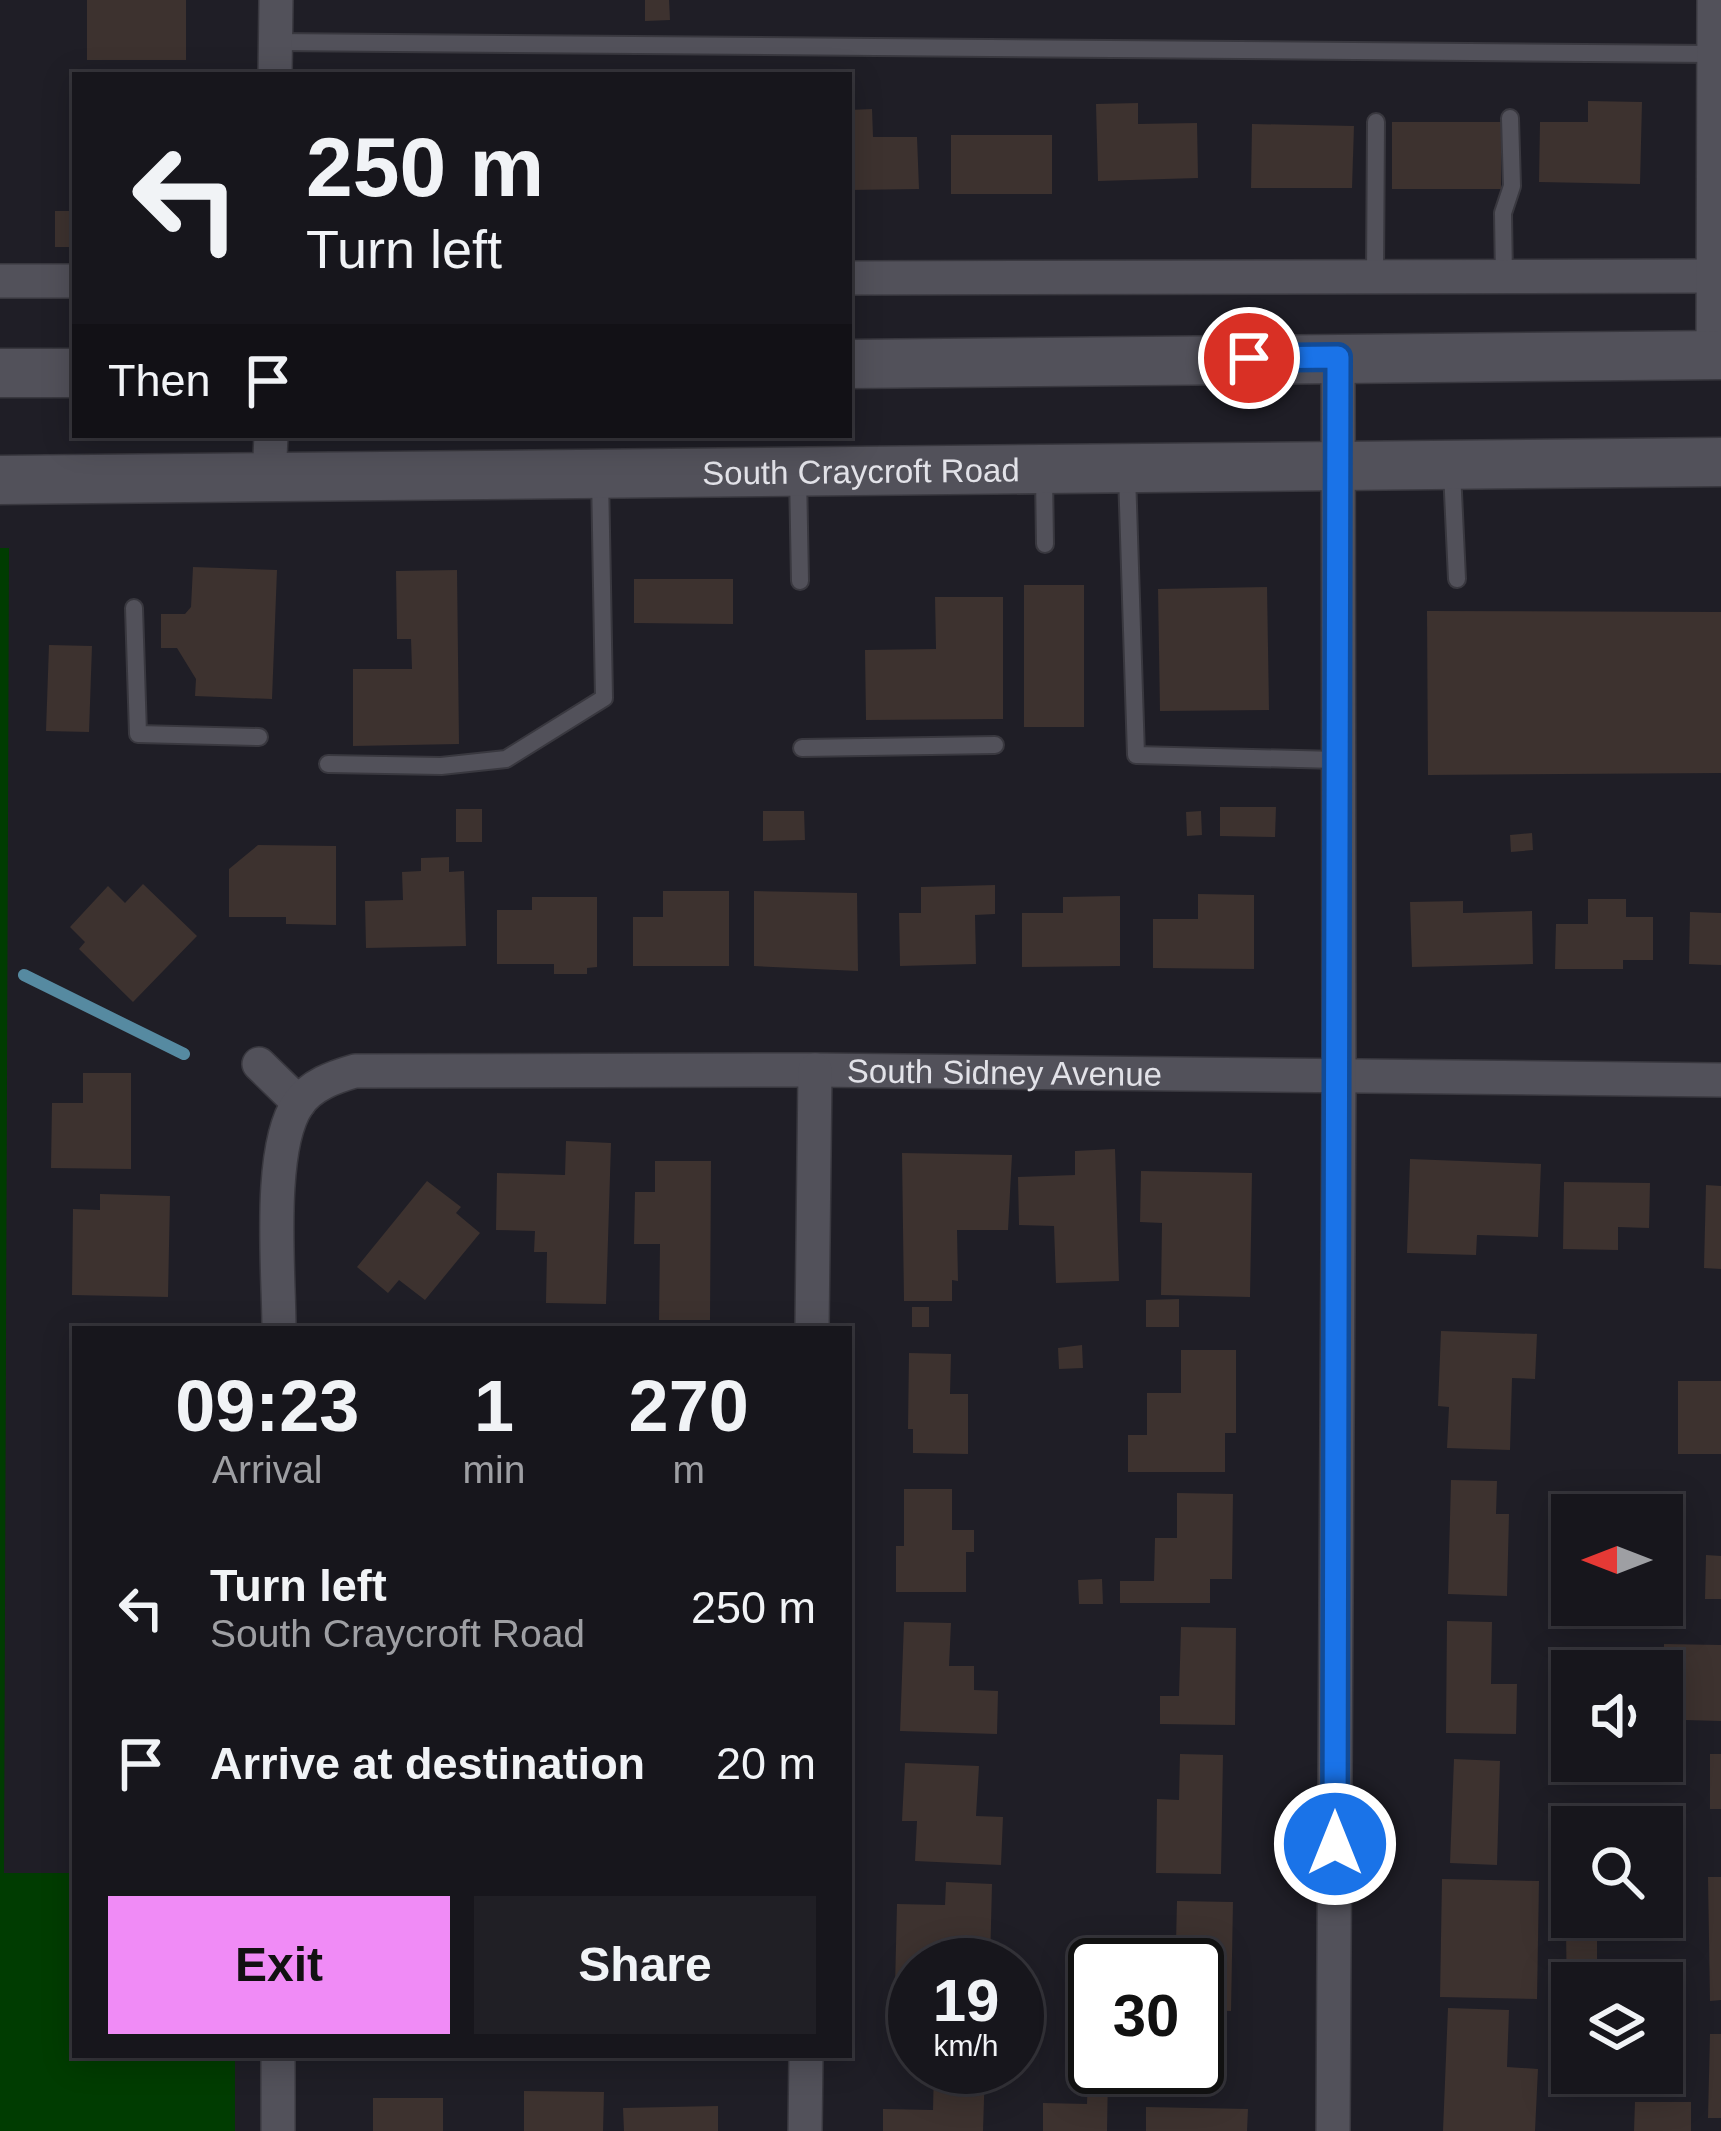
<!DOCTYPE html>
<html lang="en">
<head>
<meta charset="utf-8">
<style>
  :root { --surface:#17161c; --page:#201f25; --text:#f1f3f6; --muted:#9e9fa3; --line:#36353b; --accent:#f08bf6 }
  body { margin:0; font-family:Helvetica,sans-serif; background:var(--page); color:var(--text); height:100vh; display:flex; flex-direction:column; font-size:45px; white-space:nowrap }
  * { box-sizing:border-box; margin:0 }
  p { font-size:39px; color:var(--muted) }
  .icon { flex:none; width:66px; height:66px; fill:none; stroke:currentColor; stroke-width:2; stroke-linecap:round; stroke-linejoin:round }
  .map { position:relative; flex:1; overflow:hidden }
  .side { position:absolute; left:72px; top:1326px; width:780px; height:732px; display:flex; flex-direction:column; background:var(--surface); border-radius:0px; box-shadow:0 6px 30px #0003,0 0 0 3px var(--line) }
  .side>* { flex:none }
  .top-card { position:absolute; left:72px; top:72px; width:780px; height:366px; border-radius:0px; box-shadow:0 6px 30px #0003,0 0 0 3px var(--line); background:#17161c; color:var(--text); overflow:hidden }
  .needle { width:78px; rotate:270deg }
  .fabs { position:absolute; left:1551px; top:1494px; display:grid; gap:24px }
  .fabs a { display:grid; place-items:center; width:132px; height:132px; border-radius:0px; background:var(--surface); box-shadow:0 6px 30px #0003,0 0 0 3px var(--line); font-size:60px }
  .speed { position:absolute; left:888px; top:1938px; display:flex; gap:24px; font-size:60px; font-weight:700; text-align:center }
  .speed>* { display:grid; place-content:center; width:156px; height:156px; border-radius:50%; background:var(--surface); box-shadow:0 6px 30px #0003,0 0 0 3px var(--line); line-height:1 }
  .speed small { font-size:30px; font-weight:400 }
  .speed .limit { border:6px solid #111; border-radius:18px; background:#fff; color:#111 }
  .pin { position:absolute; display:grid; place-items:center; width:102px; height:102px; color:#fff; margin:-51px; border:6px solid #fff; border-radius:50%; box-shadow:0 3px 12px #0007 }
  .me { position:absolute; width:132px; margin:-66px; rotate:0deg; stroke-linejoin:round; filter:drop-shadow(0 0 9px #0008) }
  .turn { display:flex; align-items:center; gap:42px; height:252px; padding:0 36px; font-size:54px }
  .turn .icon { width:156px; height:156px; stroke-width:2.5 }
  .turn b { display:block; font-size:84px; line-height:102px }
  .then { display:flex; align-items:center; height:114px; padding:0 36px; background:#0003; gap:24px; font-size:45px }
  .eta { display:flex; justify-content:space-evenly; align-items:center; height:204px; text-align:center }
  .eta b { font-size:72px; font-weight:800; line-height:84px }
  .cta { display:flex; gap:24px; margin-top:auto; padding:24px 36px }
  .cta a { flex:1; height:138px; border-radius:0px; background:var(--accent); color:#111; font-size:48px; font-weight:800; line-height:138px; text-align:center }
  .cta a+a { background:var(--page); color:var(--text) }
  ul { padding:0; list-style:none }
  li { display:flex; align-items:center; gap:36px; height:156px; padding:0 36px }
  li div { flex:1 }
  li b { display:block; font-size:45px }
  li em { font-style:normal }
  .map>svg:first-child { display:block }
  .green { fill:#003c01 }
  .lines { fill:none; stroke-linecap:round; stroke-linejoin:round }
  .stream { stroke:#568aa1; stroke-width:12 }
  .building { fill:#3d322f }
  .service-casing { stroke:#39383f; stroke-width:20 }
  .minor-casing { stroke:#39383f; stroke-width:36 }
  .secondary-casing { stroke:#39383f; stroke-width:51 }
  .service { stroke:#52515a; stroke-width:16 }
  .minor { stroke:#52515a; stroke-width:33 }
  .secondary { stroke:#52515a; stroke-width:48 }
  .route-casing { stroke:#114b97; stroke-width:30 }
  .route { stroke:#1a73e8; stroke-width:21 }
  .labels { text-anchor:middle; dominant-baseline:central; stroke-width:9; stroke-linejoin:round; paint-order:stroke }
  .street-label { font-size:33px; fill:#e2e2e8; stroke:#09080c }
</style>
</head>
<body>
<div class="map">
<svg width="1721" height="2131" viewBox="0 0 1721 2131">
  <rect width="100%" height="100%" fill="#1f1e26"/>
  <path class="green" d="M0 548H9L4 1873H75V2055H235V2131H0Z"/>
  <g class="lines">
    <path class="stream" d="M24 975 184 1054"/>
  </g>
  <g class="building">
    <rect x="87" y="0" width="99" height="60"/>
    <path d="M645 0H669L670 20 645 21Z"/>
    <path d="M1588 101 1642 102 1640 184 1539 182 1540 122H1588Z"/>
    <path d="M1138 103V124L1197 123 1198 178 1098 181 1096 104Z"/>
    <path d="M872 109 873 137H917L919 189 849 190V110Z"/>
    <rect x="1392" y="122" width="109" height="67"/>
    <path d="M1252 124 1354 126 1352 188H1251Z"/>
    <rect x="951" y="135" width="101" height="59"/>
    <rect x="55" y="211" width="20" height="36"/>
    <path d="M193 567 277 570 272 699 195 696 196 679 177 648H161V614H185L191 607Z"/>
    <path d="M457 570 459 744 353 746V669H412L411 639H397L396 571Z"/>
    <path d="M634 579H733V624L634 623Z"/>
    <rect x="1024" y="585" width="60" height="142"/>
    <path d="M1267 587 1269 710 1160 711 1158 589Z"/>
    <path d="M935 597H1003V719L866 720 865 650 936 649Z"/>
    <path d="M1427 611 1721 612V773L1428 775Z"/>
    <path d="M49 645 92 646 89 732 46 731Z"/>
    <path d="M1220 807H1276L1275 837 1220 836Z"/>
    <rect x="456" y="809" width="26" height="33"/>
    <path d="M763 811H804L805 840 763 841Z"/>
    <path d="M1201 811 1202 835 1187 836 1186 812Z"/>
    <path d="M1532 833 1533 850 1511 852 1510 835Z"/>
    <path d="M258 845 336 846V925L286 924V917H229V869Z"/>
    <path d="M449 857V872L464 871 466 946 366 948 365 901 403 900 402 872 421 871V858Z"/>
    <path d="M143 884 197 936 133 1002 79 949 85 942 70 927 108 886 125 903Z"/>
    <path d="M995 885V914L975 915 976 964 900 966 899 913H921V887Z"/>
    <path d="M663 891H729V966H633V917H663Z"/>
    <path d="M754 891 857 893 858 971 754 966Z"/>
    <path d="M1198 894 1254 895V969L1153 968V919H1198Z"/>
    <path d="M1120 896V966L1022 967V913H1063V897Z"/>
    <path d="M532 897H597V967L587 968V974H554V964H497V910H532Z"/>
    <path d="M1588 899H1626V917H1653V960H1623V969H1555L1556 924H1588Z"/>
    <path d="M1463 901V913L1532 911 1533 964 1412 967 1410 902Z"/>
    <path d="M1690 912 1721 913V965L1689 964Z"/>
    <path d="M83 1073H131V1169L51 1168 52 1103H83Z"/>
    <path d="M566 1141 611 1143 606 1304 546 1303 547 1252H534L535 1231 496 1230 497 1173 565 1175Z"/>
    <path d="M1115 1149 1119 1281 1056 1283 1054 1226 1019 1225 1018 1177 1075 1175V1151Z"/>
    <path d="M902 1153 1012 1155 1008 1230H957L958 1281 952 1280V1301H904Z"/>
    <path d="M1410 1159 1541 1164 1538 1237 1477 1235 1476 1255 1407 1253Z"/>
    <path d="M655 1161H711L710 1320H659L660 1244H634L635 1192H655Z"/>
    <path d="M1141 1171 1252 1173 1250 1297 1161 1295 1162 1223 1140 1222Z"/>
    <path d="M427 1181 461 1207 456 1213 480 1233 425 1300 399 1280 388 1293 357 1267Z"/>
    <path d="M1564 1182 1650 1183 1649 1228 1618 1227V1250L1563 1249Z"/>
    <path d="M1706 1185 1721 1186V1269L1704 1268Z"/>
    <path d="M100 1194 170 1196 168 1297 72 1295 73 1209 100 1210Z"/>
    <path d="M1179 1299V1327H1146V1300Z"/>
    <rect x="912" y="1307" width="17" height="20"/>
    <path d="M1441 1331 1537 1334 1535 1379 1512 1378 1510 1450 1447 1448 1449 1407 1438 1406Z"/>
    <path d="M1082 1345 1083 1368 1059 1369 1058 1348Z"/>
    <path d="M1181 1350H1236V1433H1225V1472H1128V1435H1147V1393H1181Z"/>
    <path d="M909 1353 951 1354 950 1394H968V1454L913 1453V1429H908Z"/>
    <rect x="1678" y="1381" width="43" height="73"/>
    <path d="M1451 1480 1497 1481 1496 1514H1509L1507 1596 1448 1594Z"/>
    <path d="M904 1489H952V1530H974V1552H966V1592H896V1546H904Z"/>
    <path d="M1177 1493 1233 1494 1232 1579H1210V1603H1120V1581H1154L1155 1538H1177Z"/>
    <path d="M1706 1555 1721 1556V1599H1705Z"/>
    <path d="M1102 1579 1103 1604H1079L1078 1580Z"/>
    <path d="M1447 1621 1492 1622 1491 1684H1517L1516 1734 1446 1733Z"/>
    <path d="M904 1622 951 1623 949 1666H974V1690L998 1691 997 1734 900 1731Z"/>
    <path d="M1181 1627 1236 1628 1235 1725 1160 1724V1696H1179Z"/>
    <path d="M69 1637H75V1709H70Z"/>
    <path d="M1664 1644 1721 1645V1721L1685 1720 1686 1681H1663Z"/>
    <path d="M1180 1754 1223 1755 1221 1874 1156 1873 1157 1799 1179 1800Z"/>
    <rect x="1710" y="1754" width="11" height="55"/>
    <path d="M1454 1759 1500 1761 1497 1865 1450 1863Z"/>
    <path d="M905 1763 979 1766 976 1816 1003 1817 1001 1865 915 1861 917 1821H902Z"/>
    <path d="M1708 1877H1721V2000L1710 2001Z"/>
    <path d="M1442 1879 1539 1881 1537 1999 1440 1997Z"/>
    <path d="M946 1882 992 1884 990 1965H915V2029H894L897 1904 945 1905Z"/>
    <path d="M1177 1901 1233 1902 1231 2011 1197 2010V1965H1128L1158 1943H1176Z"/>
    <path d="M1566 1928H1597V1983H1572V2007H1567Z"/>
    <path d="M1448 2008 1509 2010 1507 2067 1538 2069 1535 2131H1443Z"/>
    <path d="M1710 2034H1721V2118H1708Z"/>
    <path d="M934 2067H985L983 2131H883V2109L933 2110Z"/>
    <path d="M1088 2073H1108L1107 2131H1043V2103L1087 2104Z"/>
    <path d="M524 2091 604 2092 603 2131H524Z"/>
    <rect x="373" y="2098" width="70" height="33"/>
    <path d="M1635 2102H1691V2131H1634Z"/>
    <path d="M718 2106V2131H624L623 2108Z"/>
    <path d="M1146 2107 1248 2109 1247 2131H1146Z"/>
  </g>
  <g class="lines">
    <defs>
      <g id="service">
        <path d="M275 42 1713 54"/>
        <path d="M1375 276 1376 122"/>
        <path d="M1504 278 1503 213 1512 186 1510 118"/>
        <path d="M1452 471 1457 579"/>
        <path d="M798 474 800 581"/>
        <path d="M1127 474 1136 755 1337 760"/>
        <path d="M1044 475 1045 544"/>
        <path d="M134 608 138 734 259 737"/>
        <path d="M802 748 995 745"/>
        <path d="M328 764 441 766 506 759 604 698 600 475"/>
      </g>
      <g id="minor">
        <path d="M275 75 276 0"/>
        <path d="M849 278 1710 276"/>
        <path d="M0 281H75"/>
        <path d="M1713 356 1714 0"/>
        <path d="M269 479 271 435"/>
        <path d="M259 1064 299 1103"/>
        <path id="s1" d="M279 1329C279 1273 267 1149 298 1104 311 1085 334 1077 355 1071L815 1070 1721 1080"/>
        <path d="M812 1329 815 1070"/>
        <path d="M278 2131V2055"/>
        <path d="M805 2131 806 2055"/>
        <path d="M1333 2131 1339 1077 1338 357"/>
      </g>
      <g id="secondary">
        <path d="M849 364 1721 355"/>
        <path d="M0 373H75"/>
        <path id="s2" d="M0 480 1721 462"/>
      </g>
    </defs>
    <use href="#service" class="service-casing"/>
    <use href="#minor" class="minor-casing"/>
    <use href="#secondary" class="secondary-casing"/>
    <use href="#service" class="service"/>
    <use href="#minor" class="minor"/>
    <use href="#secondary" class="secondary"/>
  </g>
  <g class="lines">
    <defs>
      <path id="route" d="M1249 358 1338 357 1335 1844"/>
    </defs>
    <use href="#route" class="route-casing"/>
    <use href="#route" class="route"/>
  </g>
  <g class="labels">
    <g class="street-label">
      <text stroke="none"><textPath href="#s2" startOffset="861">South Craycroft Road</textPath></text>
      <text stroke="none"><textPath href="#s1" startOffset="945">South Sidney Avenue</textPath></text>
    </g>
  </g>
</svg>
<div class="fabs">
<a><svg class="needle" viewBox="-14 -14 28 28"><path d="M0-13l5 13h-10z" fill="#e53935"/><path d="M0 13l5-13h-10z" fill="#9e9fa3"/></svg></a>
<a><svg class="icon" aria-label="sound" viewBox="0 0 24 24"><path d="M4 9h4l5-4v14l-5-4H4zM17 9q2 3 0 6"/></svg></a>
<a><svg class="icon" aria-label="search" viewBox="0 0 24 24"><circle cx="10" cy="10" r="6"/><path d="M15 15l6 6"/></svg></a>
<a><svg class="icon" aria-label="layers" viewBox="0 0 24 24"><path d="M12 4l9 5-9 5-9-5zM3 14l9 5 9-5"/></svg></a>
</div>
<div class="speed"><div>19<small>km/h</small></div><div class="limit">30</div></div>
<div class="pin" style="left:1249px;top:358px;background:#d93025"><svg class="icon" aria-label="arrive" viewBox="0 0 24 24"><path d="M6 21V4h12l-3 4 3 4H6"/></svg></div>
<svg class="me" style="left:1335px;top:1844px" viewBox="-20 -20 40 40"><circle r="17" fill="#1a73e8" stroke="#fff" stroke-width="3"/><path d="M0-11L8 9 0 5-8 9z" fill="#fff"/></svg>
<div class="top-card">
<div class="turn"><svg class="icon" aria-label="left" viewBox="0 0 24 24"><path d="M17 20v-9H6M10 6l-5 5 5 5"/></svg><div><b>250 m</b>Turn left</div></div>
<div class="then">Then<svg class="icon" aria-label="arrive" viewBox="0 0 24 24"><path d="M6 21V4h12l-3 4 3 4H6"/></svg></div>
</div>
<section class="side">
<div class="eta">
<div><b>09:23</b><p>Arrival</p></div>
<div><b>1</b><p>min</p></div>
<div><b>270</b><p>m</p></div>
</div>
<ul>
<li><svg class="icon" aria-label="left" viewBox="0 0 24 24"><path d="M17 20v-9H6M10 6l-5 5 5 5"/></svg><div><b>Turn left</b><p>South Craycroft Road</p></div><em>250 m</em></li>
<li><svg class="icon" aria-label="arrive" viewBox="0 0 24 24"><path d="M6 21V4h12l-3 4 3 4H6"/></svg><div><b>Arrive at destination</b></div><em>20 m</em></li>
</ul>
<div class="cta"><a>Exit</a><a>Share</a></div>
</section>
</div>
</body>
</html>
